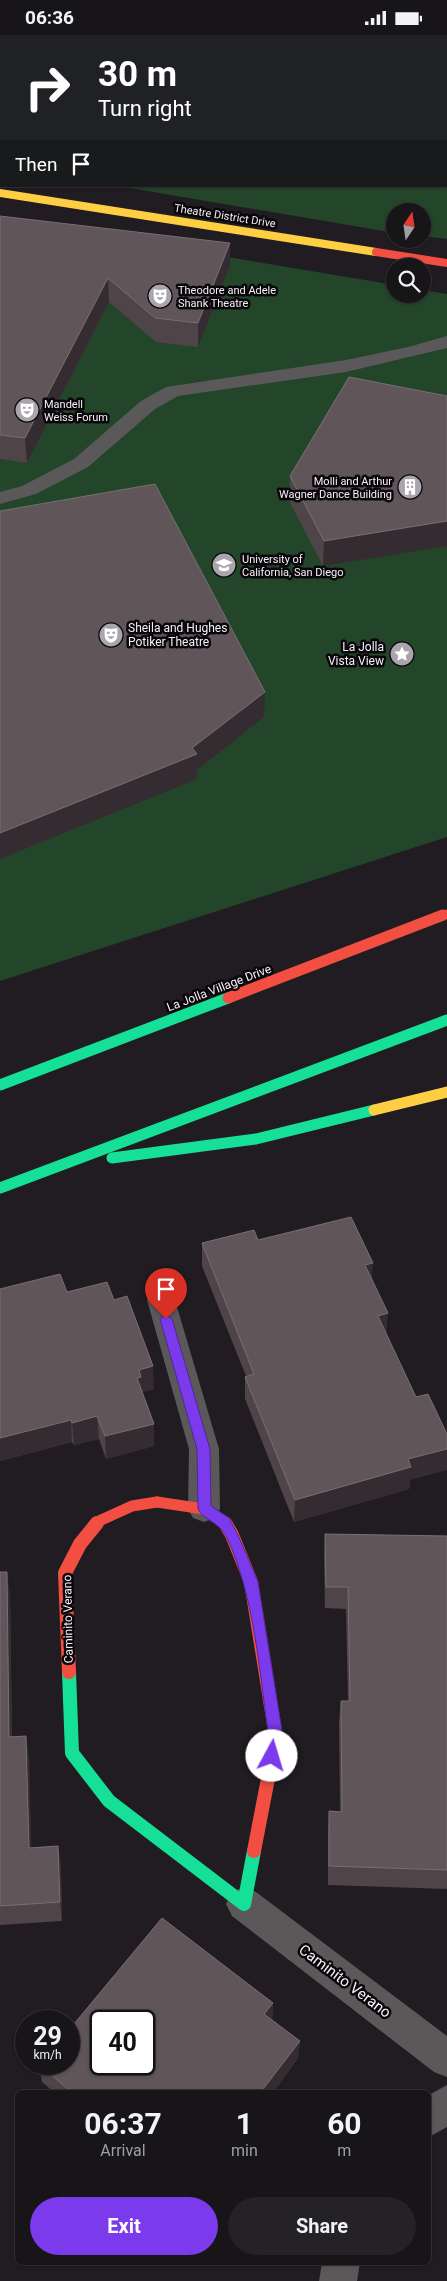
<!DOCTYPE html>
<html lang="en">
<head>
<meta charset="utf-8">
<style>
  :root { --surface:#181519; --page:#252226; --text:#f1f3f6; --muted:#9f9fa2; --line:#363438; --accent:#7c3aed }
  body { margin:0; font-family:Roboto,sans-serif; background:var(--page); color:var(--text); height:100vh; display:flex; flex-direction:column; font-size:19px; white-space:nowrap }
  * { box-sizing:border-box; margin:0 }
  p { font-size:16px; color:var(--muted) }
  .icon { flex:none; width:28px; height:28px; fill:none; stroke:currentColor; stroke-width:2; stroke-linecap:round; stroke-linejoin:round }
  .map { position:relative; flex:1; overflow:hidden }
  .drawer { position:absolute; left:15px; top:2055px; width:416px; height:175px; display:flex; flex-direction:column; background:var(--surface); border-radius:8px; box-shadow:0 1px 4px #0004,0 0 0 1px var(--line) }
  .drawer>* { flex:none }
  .hud { position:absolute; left:0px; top:0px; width:448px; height:152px; box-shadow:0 1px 4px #0004,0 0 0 1px var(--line); background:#202124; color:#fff; overflow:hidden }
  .needle { width:32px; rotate:13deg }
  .buttons { position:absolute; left:386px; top:168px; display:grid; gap:10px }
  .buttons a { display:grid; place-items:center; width:45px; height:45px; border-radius:50%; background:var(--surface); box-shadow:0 1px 4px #0004,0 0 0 1px var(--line); font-size:25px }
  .speed { position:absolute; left:15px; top:1975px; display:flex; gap:10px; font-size:25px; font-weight:700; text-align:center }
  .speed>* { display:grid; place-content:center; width:65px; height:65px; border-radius:50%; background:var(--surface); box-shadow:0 1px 4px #0004,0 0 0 1px var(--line); line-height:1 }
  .speed small { font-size:12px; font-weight:400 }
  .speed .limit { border:2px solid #111; border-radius:8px; background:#fff; color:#111 }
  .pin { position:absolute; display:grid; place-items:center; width:42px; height:42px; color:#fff; margin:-51px -21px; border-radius:50% 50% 50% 0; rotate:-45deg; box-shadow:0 0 5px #0007 }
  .pin .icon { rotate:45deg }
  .me { position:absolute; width:55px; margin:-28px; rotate:6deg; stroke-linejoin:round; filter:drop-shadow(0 0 4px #0008) }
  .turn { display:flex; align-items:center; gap:18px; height:105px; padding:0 15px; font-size:22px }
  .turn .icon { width:65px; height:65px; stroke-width:2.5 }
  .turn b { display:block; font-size:35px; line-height:42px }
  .then { display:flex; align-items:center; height:48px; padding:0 15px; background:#0003; gap:10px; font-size:19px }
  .eta { display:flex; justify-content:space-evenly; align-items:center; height:85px; text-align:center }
  .eta b { font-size:30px; font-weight:700; line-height:35px }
  .button { display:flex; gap:10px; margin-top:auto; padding:10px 15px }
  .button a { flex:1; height:58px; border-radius:30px; background:var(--accent); color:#fff; font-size:20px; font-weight:700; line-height:58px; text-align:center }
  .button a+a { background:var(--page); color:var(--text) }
  .status { display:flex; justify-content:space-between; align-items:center; height:35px; padding:0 25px; background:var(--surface); direction:ltr }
  .status svg { height:14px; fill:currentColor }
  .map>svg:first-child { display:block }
  .green { fill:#23452a }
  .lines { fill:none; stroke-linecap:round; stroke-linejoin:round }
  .lane { fill:#5b5859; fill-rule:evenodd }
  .street { fill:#5b5859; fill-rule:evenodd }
  .fast-far1 { stroke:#16e098; stroke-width:11 }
  .fast { stroke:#16e098; stroke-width:14 }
  .slow-far1 { stroke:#ffcf43; stroke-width:8 }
  .slow { stroke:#ffcf43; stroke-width:11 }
  .jam-far3 { stroke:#f24e42; stroke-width:8 }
  .jam-far2 { stroke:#f24e42; stroke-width:9 }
  .jam-far1 { stroke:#f24e42; stroke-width:11 }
  .jam { stroke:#f24e42; stroke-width:14 }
  .wall { fill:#4f4447 }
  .shaded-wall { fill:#342c30 }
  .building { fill:#60565a; stroke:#786e73; fill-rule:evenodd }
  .route { fill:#7c3aed; stroke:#51269a }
  .labels { text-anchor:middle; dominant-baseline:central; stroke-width:5; stroke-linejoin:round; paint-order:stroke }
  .far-street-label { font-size:11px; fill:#f5eff7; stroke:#09060a }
  .far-poi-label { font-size:11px; fill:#f5eff7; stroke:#09060a; text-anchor:start }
  .poi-label { font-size:12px; fill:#f5eff7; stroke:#09060a; text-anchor:start }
  .street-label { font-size:12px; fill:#f5eff7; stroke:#09060a }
  .near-street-label { font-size:15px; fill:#f5eff7; stroke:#09060a }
</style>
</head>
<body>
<div class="status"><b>06:36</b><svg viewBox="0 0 49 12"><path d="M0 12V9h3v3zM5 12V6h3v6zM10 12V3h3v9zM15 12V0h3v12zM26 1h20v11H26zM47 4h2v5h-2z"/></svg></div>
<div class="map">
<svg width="447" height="2246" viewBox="0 0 447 2246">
  <rect width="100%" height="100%" fill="#201c21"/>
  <g class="green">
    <path d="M447 43V204L423 201 422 176H395V198L118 151H446Z"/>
    <path d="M0 184 395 250V259H422L423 255 447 259V802L0 946Z"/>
  </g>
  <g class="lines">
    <g class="lane">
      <path d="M447 301V313L346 337 178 361 155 374 88 432 36 459 0 469V457L22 451 74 424 141 366 166 352 346 325 408 312Z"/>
      <path d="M161 1254 171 1257 175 1265 219 1414 220 1474 215 1483 204 1487 193 1483 188 1474 189 1414 147 1265 151 1257Z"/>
    </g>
    <g class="street">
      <path d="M291 0H319L320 1H292Z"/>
      <rect x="375" y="0" width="16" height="1"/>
      <path d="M244 1852 256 1857 447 2001V2042L434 2037 232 1881 226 1869 232 1857Z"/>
      <path d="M447 2050V2092L429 2102V2060Z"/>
      <path d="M322 2228H360L357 2246H319Z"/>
    </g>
    <g class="fast-far1">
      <path d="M0 1050 228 963"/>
      <path d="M112 1123 256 1104 374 1075"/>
      <path d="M0 1153 447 985"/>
    </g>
    <path class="fast" d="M69 1637 72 1718 109 1766 244 1869 254 1816"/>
    <path class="slow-far1" d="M0 158 376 217"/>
    <path class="slow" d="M374 1075 447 1057"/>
    <path class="jam-far3" d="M376 217 447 228"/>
    <path class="jam-far2" d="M440 882 447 879"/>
    <g class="jam-far1">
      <path d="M228 963 443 880"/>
      <path d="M157 1467 204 1474 226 1490"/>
      <path d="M96 1490 99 1486 132 1471 157 1467"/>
    </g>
    <g class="jam">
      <path d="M225 1488 232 1500 251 1547 276 1702 254 1816"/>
      <path d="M69 1637 65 1538 80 1509 97 1488"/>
    </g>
  </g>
  <g class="wall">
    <path d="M0 181 230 231 198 312 156 307 109 267 27 428 0 424Z"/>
    <path d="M349 342 323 531 289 466 290 441Z"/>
    <path d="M258 1205 372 1244 386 1298 410 1445 409 1454 294 1487 245 1364V1342L246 1341 202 1231V1208Z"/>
    <path d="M0 1254 67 1257 114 1265 154 1354 142 1357 154 1389V1411L106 1424 99 1404 74 1410 72 1407 0 1426Z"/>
    <path d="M325 1499 447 1501V1854L328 1850V1796L329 1776 340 1777 339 1686 341 1666H348L346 1574 325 1573 324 1521Z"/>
    <path d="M0 1537 10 1558 12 1702 29 1721 31 1813 58 1811 61 1831 62 1886 0 1890Z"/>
    <path d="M273 1968 272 1985 298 2023 273 2058H55L42 2047 39 2030Z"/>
  </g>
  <g class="shaded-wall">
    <path d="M230 208V231L198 312V288Z"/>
    <path d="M108 243 109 267 27 428 25 403Z"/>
    <path d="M447 486V511L323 531 324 506Z"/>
    <path d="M265 657 264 682 197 735V744L0 824V798L192 713Z"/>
    <path d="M373 1228 371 1251 365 1230Z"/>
    <path d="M388 1278 386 1301 378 1281Z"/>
    <path d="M153 1331 154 1354 142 1357 137 1343 139 1335Z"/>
    <path d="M97 1381 99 1404 74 1410 72 1388Z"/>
    <path d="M71 1385 72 1407 0 1426V1403Z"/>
    <path d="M154 1389V1411L106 1424 105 1401Z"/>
    <path d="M447 1414V1435L410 1445 409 1454 294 1487 295 1465 408 1424Z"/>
    <path d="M7 1537 10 1558 12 1722 9 1702Z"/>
    <path d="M26 1701 29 1721 32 1833 29 1813Z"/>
    <path d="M58 1811 61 1831 62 1886 60 1867Z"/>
    <path d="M273 1968 272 1986 264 1979Z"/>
    <path d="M300 2006 298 2023 273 2058H260Z"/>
  </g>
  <g class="building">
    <path d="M0 181 230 208 198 288 155 283 108 243 25 403 0 400Z"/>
    <path d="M349 342 447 361V486L324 506 290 441Z"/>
    <path d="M155 449 265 657 192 713 197 719 0 798V476Z"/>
    <path d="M351 1182 373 1228 365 1230 388 1278 378 1281 416 1362 428 1359 447 1399V1414L408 1424 411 1432 295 1465 245 1342 254 1339 202 1208 254 1195 258 1205Z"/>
    <path d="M60 1239 67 1257 107 1247 114 1265 127 1261 153 1331 139 1335 141 1342 137 1343 154 1389 105 1401 97 1381 72 1388 71 1385 0 1403V1254Z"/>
    <path d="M325 1499 447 1501V1835L329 1831V1776L342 1777 341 1666H350L348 1552H326Z"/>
    <path d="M0 1537H7L9 1702 26 1701 29 1813 58 1811 60 1867 0 1871Z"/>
    <path d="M162 1883 273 1968 264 1979 300 2006 260 2058H73L39 2030 40 2029H69V1995ZM101 1986H144V2029H101Z"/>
  </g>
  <path class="route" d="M166 1279 172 1284 210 1414 211 1471 229 1483 238 1500 258 1547 283 1702 277 1725 272 1727 268 1725 266 1721 269 1702C259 1638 255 1562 227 1503 219 1486 203 1485 198 1474L197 1414 160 1284Z"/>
  <defs>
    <symbol id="theatre-disc" viewBox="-11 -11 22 22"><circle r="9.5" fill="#aaa5ac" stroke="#09060a"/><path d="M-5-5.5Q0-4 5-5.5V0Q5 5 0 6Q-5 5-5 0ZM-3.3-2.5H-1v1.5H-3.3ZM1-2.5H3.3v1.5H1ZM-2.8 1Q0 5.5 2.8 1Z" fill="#fff"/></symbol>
    <symbol id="building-disc" viewBox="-11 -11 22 22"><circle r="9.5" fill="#aaa5ac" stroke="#09060a"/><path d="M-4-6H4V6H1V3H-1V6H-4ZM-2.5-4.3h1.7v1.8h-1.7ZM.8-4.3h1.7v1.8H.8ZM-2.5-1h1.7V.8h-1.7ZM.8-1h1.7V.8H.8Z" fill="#fff"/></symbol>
    <symbol id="university-disc" viewBox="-11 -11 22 22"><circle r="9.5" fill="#aaa5ac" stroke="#09060a"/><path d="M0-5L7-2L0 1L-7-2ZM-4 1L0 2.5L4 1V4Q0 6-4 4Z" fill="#fff"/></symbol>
    <symbol id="sight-disc" viewBox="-11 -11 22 22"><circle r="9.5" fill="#aaa5ac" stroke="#09060a"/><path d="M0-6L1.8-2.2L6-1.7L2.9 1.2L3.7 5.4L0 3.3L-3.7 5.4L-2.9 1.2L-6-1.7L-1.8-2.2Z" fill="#fff"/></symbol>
  </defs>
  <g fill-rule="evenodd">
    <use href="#theatre-disc" x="146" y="247" width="28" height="28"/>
    <use href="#theatre-disc" x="13" y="361" width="28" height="28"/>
    <use href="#building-disc" x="396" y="438" width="28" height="28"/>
    <use href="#university-disc" x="210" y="516" width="28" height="28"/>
    <use href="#theatre-disc" x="97" y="586" width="28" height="28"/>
    <use href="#sight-disc" x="388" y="605" width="28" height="28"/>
  </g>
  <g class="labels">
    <g class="far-street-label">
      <text transform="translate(225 181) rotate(9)">Theatre District Drive</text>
    </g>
    <g class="far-poi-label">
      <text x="178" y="255">Theodore and Adele<tspan x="178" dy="13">Shank Theatre</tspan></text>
      <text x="44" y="369">Mandell<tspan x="44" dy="13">Weiss Forum</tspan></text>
      <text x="392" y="446" text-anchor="end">Molli and Arthur<tspan x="392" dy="13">Wagner Dance Building</tspan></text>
      <text x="242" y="524">University of<tspan x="242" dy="13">California, San Diego</tspan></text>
    </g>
    <g class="poi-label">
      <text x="128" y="593">Sheila and Hughes<tspan x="128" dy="14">Potiker Theatre</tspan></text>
      <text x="384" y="612" text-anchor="end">La Jolla<tspan x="384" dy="14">Vista View</tspan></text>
    </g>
    <g class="street-label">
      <text transform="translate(219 953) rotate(-21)">La Jolla Village Drive</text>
      <text transform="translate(68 1584) rotate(-91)">Caminito Verano</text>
    </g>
    <g class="near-street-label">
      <text transform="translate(345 1946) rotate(37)">Caminito Verano</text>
    </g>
  </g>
</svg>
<div class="buttons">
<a><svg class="needle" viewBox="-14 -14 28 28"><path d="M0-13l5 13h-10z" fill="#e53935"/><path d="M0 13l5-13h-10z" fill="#9f9fa2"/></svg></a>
<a><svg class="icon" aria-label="search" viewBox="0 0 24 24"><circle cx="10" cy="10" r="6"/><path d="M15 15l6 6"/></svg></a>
</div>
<div class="speed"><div>29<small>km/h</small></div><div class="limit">40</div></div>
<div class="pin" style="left:166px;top:1284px;background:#d93025"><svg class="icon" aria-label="arrive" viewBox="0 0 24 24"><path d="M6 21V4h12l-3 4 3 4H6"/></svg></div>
<svg class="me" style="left:272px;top:1721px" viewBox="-20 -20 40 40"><circle r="19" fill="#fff"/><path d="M0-13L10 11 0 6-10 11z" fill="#7c3aed"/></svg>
<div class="hud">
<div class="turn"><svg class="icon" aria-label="right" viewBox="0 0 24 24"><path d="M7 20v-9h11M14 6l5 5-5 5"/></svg><div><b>30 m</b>Turn right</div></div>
<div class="then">Then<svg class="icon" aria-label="arrive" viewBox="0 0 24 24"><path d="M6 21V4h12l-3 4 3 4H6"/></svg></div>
</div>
<section class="drawer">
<div class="eta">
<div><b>06:37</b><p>Arrival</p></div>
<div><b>1</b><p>min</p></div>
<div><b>60</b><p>m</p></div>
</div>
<div class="button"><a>Exit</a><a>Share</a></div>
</section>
</div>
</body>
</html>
